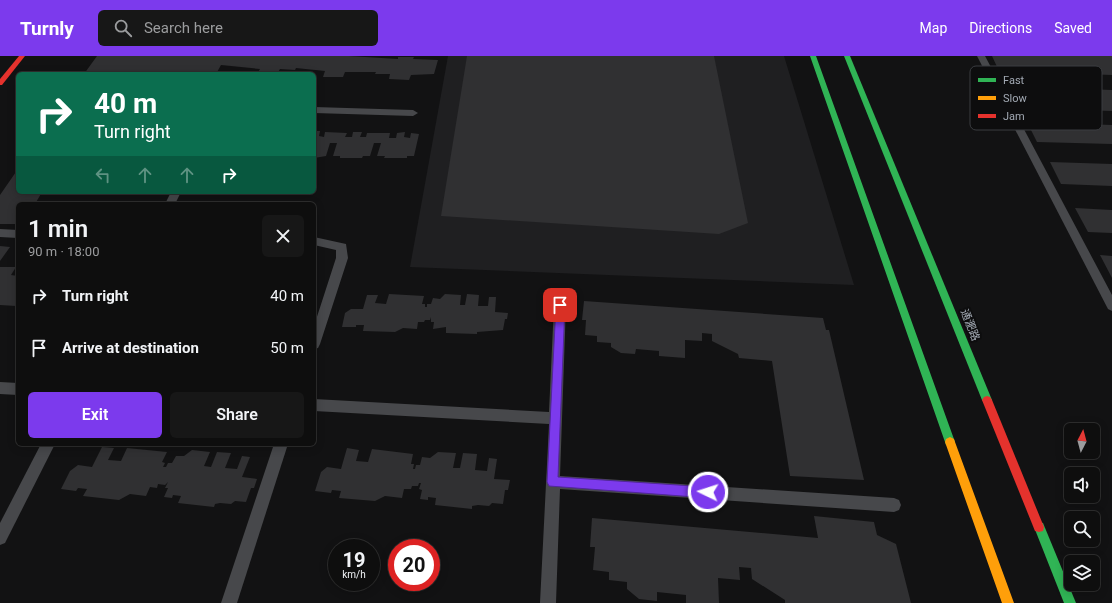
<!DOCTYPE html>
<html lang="en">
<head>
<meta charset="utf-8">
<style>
  :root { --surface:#0e0e0e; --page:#171717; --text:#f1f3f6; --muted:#9b9c9e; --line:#2e2e2e; --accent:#7c3aed }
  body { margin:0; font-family:Roboto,"Noto Sans SC",sans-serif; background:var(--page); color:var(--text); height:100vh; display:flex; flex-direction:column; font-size:15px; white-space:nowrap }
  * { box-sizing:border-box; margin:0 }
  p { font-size:13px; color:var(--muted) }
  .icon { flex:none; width:22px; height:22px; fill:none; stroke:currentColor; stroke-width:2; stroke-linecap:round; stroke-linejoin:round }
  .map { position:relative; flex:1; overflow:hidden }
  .drawer { position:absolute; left:16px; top:146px; width:300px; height:244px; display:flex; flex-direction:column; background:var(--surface); border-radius:6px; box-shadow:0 2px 10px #0003,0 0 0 1px var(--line) }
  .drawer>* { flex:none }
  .top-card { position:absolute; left:16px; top:16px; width:300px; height:122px; border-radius:6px; box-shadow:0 2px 10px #0003,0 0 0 1px var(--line); background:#0b6e4f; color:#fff; overflow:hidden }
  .needle { width:26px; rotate:6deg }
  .buttons { position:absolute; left:1064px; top:367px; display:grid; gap:8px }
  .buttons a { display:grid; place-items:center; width:36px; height:36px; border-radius:6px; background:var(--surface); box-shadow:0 2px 10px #0003,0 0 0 1px var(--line); font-size:20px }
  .speed { position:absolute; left:328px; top:483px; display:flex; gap:8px; font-size:20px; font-weight:700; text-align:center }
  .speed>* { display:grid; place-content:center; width:52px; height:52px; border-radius:50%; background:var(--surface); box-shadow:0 2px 10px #0003,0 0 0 1px var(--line); line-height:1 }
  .speed small { font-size:10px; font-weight:400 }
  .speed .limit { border:6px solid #d22; background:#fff; color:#111 }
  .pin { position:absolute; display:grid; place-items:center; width:34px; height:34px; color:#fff; margin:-17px; border-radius:8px; box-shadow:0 2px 6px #0006 }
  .me { position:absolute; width:44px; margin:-22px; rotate:274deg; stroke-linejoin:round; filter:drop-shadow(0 0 3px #0008) }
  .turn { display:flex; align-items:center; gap:14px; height:84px; padding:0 12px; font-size:18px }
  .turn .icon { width:52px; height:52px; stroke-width:2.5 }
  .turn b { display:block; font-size:28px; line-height:34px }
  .lanes { display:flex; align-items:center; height:38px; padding:0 12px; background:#0003; justify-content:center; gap:20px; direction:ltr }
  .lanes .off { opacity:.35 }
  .round { display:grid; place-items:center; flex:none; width:42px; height:42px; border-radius:6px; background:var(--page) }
  .overview { display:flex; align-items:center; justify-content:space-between; height:68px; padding:0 12px }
  h1 { font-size:24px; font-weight:600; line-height:30px }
  .button { display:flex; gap:8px; margin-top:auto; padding:8px 12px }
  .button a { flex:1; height:46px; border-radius:6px; background:var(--accent); color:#fff; font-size:16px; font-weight:600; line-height:46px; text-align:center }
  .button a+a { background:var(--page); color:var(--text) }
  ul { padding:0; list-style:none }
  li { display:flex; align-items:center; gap:12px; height:52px; padding:0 12px }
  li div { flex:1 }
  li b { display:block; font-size:15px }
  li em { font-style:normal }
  header { display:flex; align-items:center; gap:24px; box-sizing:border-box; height:56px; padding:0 20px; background:var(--accent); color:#fff }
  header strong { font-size:19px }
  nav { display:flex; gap:22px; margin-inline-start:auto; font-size:14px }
  .search { width:280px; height:36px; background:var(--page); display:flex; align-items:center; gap:10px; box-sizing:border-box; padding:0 14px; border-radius:6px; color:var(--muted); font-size:15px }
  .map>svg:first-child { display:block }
  .built { fill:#1f1f21 }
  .building { fill:#303032 }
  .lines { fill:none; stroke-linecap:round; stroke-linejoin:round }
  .lane { fill:#47484b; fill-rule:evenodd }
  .fast { fill:#30b455; fill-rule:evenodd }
  .slow { fill:#ff9f0a; fill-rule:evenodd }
  .jam { fill:#e5322d; fill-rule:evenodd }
  .route { fill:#7c3aed; stroke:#51269a }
  .labels { text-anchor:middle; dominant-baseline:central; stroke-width:4; stroke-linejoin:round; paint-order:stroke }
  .street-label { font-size:11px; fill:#a3aab4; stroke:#0d0d0e }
  .key { fill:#0d0d0e; stroke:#3a3c40; stroke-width:1 }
  .key-label { font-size:11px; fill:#a3aab4 }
</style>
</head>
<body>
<header>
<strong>Turnly</strong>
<div class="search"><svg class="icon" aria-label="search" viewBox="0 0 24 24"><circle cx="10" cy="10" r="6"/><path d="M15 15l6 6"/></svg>Search here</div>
<nav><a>Map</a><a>Directions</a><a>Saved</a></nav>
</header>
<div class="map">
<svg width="1112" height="547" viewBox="0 0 1112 547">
  <rect width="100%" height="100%" fill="#121213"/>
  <path class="built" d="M448 0H784L854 229 410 211Z"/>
  <g class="building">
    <path d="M97 0H349L398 3V1H414L413 3 438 4 434 18 411 19 409 24 389 23 390 18H375L376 16H345L343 21H323L325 15 296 12 295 14 280 13 277 18H257L260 13 221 9 216 18H157L130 15 129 17 120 16 119 18H84Z"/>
    <path d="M467 0H714L748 167 719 178 441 160Z"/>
    <path d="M992 0H1112V19L999 15Z"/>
    <path d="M1007 30 1112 34V55L1018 52Z"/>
    <path d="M1027 66 1112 69V88L1037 86Z"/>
    <path d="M314 75H320L319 80 324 81 325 76 347 77 345 81H352L353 76H362L360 81H366L367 77H390L389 82H396L397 77 405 76 404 81 410 82 411 77 419 78 414 100H407V102H384L385 100H377L381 87H374L370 100H363L362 102H340V100H333L337 87H330L326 100 314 102Z"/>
    <path d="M1050 106 1112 108V130L1061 128Z"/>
    <path d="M18 113V136H42L35 148H18V168H0V139Z"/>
    <path d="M1075 152 1112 154V177L1088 176Z"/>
    <path d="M0 190 10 191 0 205Z"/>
    <path d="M1100 199 1112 200V222Z"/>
    <path d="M0 211H16L11 219 18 220V247L16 250 0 249Z"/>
    <path d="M389 238 424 240 422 248H425V251H427V248H431L433 242 440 243 445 238 461 239 460 249H465L467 238 479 239 478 250H488L489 241H496L495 256 508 257 507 263H505L503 274 477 276V278L446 277V271L433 273 434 266H431V261L430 264H425L424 266H418L417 273 403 272 395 276 363 275 364 269H356V271H342L345 257 351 253H363L367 239H378L375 247 386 248Z"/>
    <path d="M584 245 823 262 826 274H829L864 424 790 420 772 305 739 302 738 298 712 285V278L702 277V285L685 284V302L659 300V295L636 293 635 298 621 297 611 291V287L597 286V280L585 279 586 264H582Z"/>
    <path d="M102 391 114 392 108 404 121 405 127 392 167 396 162 406 165 407 163 411H166L168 407H172L176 400H184L192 394 210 396 204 410 211 411 217 396 231 397 225 412 237 413 242 400 250 401 242 421 257 423 254 432H251L246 446 235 445 231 448 220 447 215 448 214 451 178 447 181 440 173 439 172 442 164 441 168 432H165L168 426 165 429 158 428 157 432 150 431 146 440 130 438 119 444 83 440 87 433 78 432 76 435 61 433 70 415 78 409 92 411Z"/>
    <path d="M347 392 359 394 356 405 368 406 372 393 413 398 411 408H414L413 413H415L416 409H420L422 401 430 402 438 396 456 397 453 412H460L463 397 477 398 475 414 487 415 489 402 497 403 494 423 510 424 508 434H505L503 448 492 447 489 450 478 449 472 450V453L435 449 436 442 428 441V444L420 443 422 434 419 433 421 427H419L418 430H412L411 433H404L402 442 385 440 375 445 339 442 341 435 332 434 331 437 315 435 321 416 327 411 341 413Z"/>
    <path d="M814 460 874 466 877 479 896 488 911 547H785V544L752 523 751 512 739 511 740 524 718 522 719 547H686V539L657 536V545L639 543 627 533V526L609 524V516L593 514 595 491H590L592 462 818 482Z"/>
  </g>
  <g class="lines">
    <g class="lane">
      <path d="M977 0H985L1112 239V255L1108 253Z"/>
      <path d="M314 51 413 54 418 57 413 60 314 57Z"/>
      <path d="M171 136H181L175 148H165Z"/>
      <path d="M0 173 18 174V182L0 181Z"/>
      <path d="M314 181 346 188 348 202 320 288 318 292 314 293V270L336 202V194L314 189Z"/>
      <path d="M560 244 564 246 566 249 560 420 894 442 899 444 901 449 899 454 894 456 560 433 556 547H540L549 368 314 355V343L549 356 554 249 556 246Z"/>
      <path d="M0 326 18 327V339L0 338Z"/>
      <path d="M41 388H55L5 487 0 489V467Z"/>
      <path d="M274 388H288L237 547H221Z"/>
    </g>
    <g class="fast">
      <path d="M810 0H816L955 386 954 389 950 391 946 389 945 386Z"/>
      <path d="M844 0H850L992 344 990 347 987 348 984 347 982 344Z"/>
      <path d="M1039 466 1043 467 1076 547H1064L1034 471 1035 467Z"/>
    </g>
    <path class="slow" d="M950 381 954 383 955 386 1014 547H1002L945 386 946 383Z"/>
    <g class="jam">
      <path d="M19 0H25L2 29H0V23Z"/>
      <path d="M987 340 990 341 992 344 1044 471 1043 475 1039 476 1035 475 982 344 984 341Z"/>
    </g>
  </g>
  <path class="route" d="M560 245 565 249 558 421 708 431 712 433 713 436 712 440 708 442 549 430 547 426 556 249Z"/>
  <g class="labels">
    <g class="street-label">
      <text transform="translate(970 269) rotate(68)">通淝路</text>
    </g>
  </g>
  <rect x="970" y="10" width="132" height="64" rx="6" class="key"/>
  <rect x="978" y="22" width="18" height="4" fill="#30b455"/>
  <rect x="978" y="40" width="18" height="4" fill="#ff9f0a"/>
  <rect x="978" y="58" width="18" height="4" fill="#e5322d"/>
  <g class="key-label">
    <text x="1003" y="28">Fast</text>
    <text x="1003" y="46">Slow</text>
    <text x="1003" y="64">Jam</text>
  </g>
</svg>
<div class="buttons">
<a><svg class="needle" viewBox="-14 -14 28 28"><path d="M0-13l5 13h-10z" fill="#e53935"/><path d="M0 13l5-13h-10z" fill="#9b9c9e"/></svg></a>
<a><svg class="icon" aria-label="sound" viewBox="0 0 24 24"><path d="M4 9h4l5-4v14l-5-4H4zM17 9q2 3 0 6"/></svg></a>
<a><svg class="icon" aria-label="search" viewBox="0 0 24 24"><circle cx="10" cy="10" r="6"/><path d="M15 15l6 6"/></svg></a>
<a><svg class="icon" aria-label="layers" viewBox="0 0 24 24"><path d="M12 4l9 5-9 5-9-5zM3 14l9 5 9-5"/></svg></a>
</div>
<div class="speed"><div>19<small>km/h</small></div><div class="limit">20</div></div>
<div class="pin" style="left:560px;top:249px;background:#d93025"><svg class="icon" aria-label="arrive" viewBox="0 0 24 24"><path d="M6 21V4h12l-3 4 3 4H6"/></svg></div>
<svg class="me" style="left:708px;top:436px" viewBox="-20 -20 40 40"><circle r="17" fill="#7c3aed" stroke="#fff" stroke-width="3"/><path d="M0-11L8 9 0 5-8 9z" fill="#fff"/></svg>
<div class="top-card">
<div class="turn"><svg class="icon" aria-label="right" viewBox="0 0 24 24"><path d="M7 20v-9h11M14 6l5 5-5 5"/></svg><div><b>40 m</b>Turn right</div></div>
<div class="lanes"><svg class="icon off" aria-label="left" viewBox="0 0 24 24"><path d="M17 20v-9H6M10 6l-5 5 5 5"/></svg><svg class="icon off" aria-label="ahead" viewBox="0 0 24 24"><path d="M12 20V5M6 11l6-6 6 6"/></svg><svg class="icon off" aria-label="ahead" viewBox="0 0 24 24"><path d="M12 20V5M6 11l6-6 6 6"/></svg><svg class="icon" aria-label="right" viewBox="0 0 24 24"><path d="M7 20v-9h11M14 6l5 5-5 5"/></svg></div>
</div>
<section class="drawer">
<div class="overview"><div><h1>1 min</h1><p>90 m · 18:00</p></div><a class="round"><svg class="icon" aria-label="close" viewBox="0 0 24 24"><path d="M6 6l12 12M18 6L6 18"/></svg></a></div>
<ul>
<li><svg class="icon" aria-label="right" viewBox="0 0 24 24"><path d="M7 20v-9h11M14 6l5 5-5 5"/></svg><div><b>Turn right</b></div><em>40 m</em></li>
<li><svg class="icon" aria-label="arrive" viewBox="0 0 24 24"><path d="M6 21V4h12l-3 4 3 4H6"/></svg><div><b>Arrive at destination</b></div><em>50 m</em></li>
</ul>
<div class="button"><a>Exit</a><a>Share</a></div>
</section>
</div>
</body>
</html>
